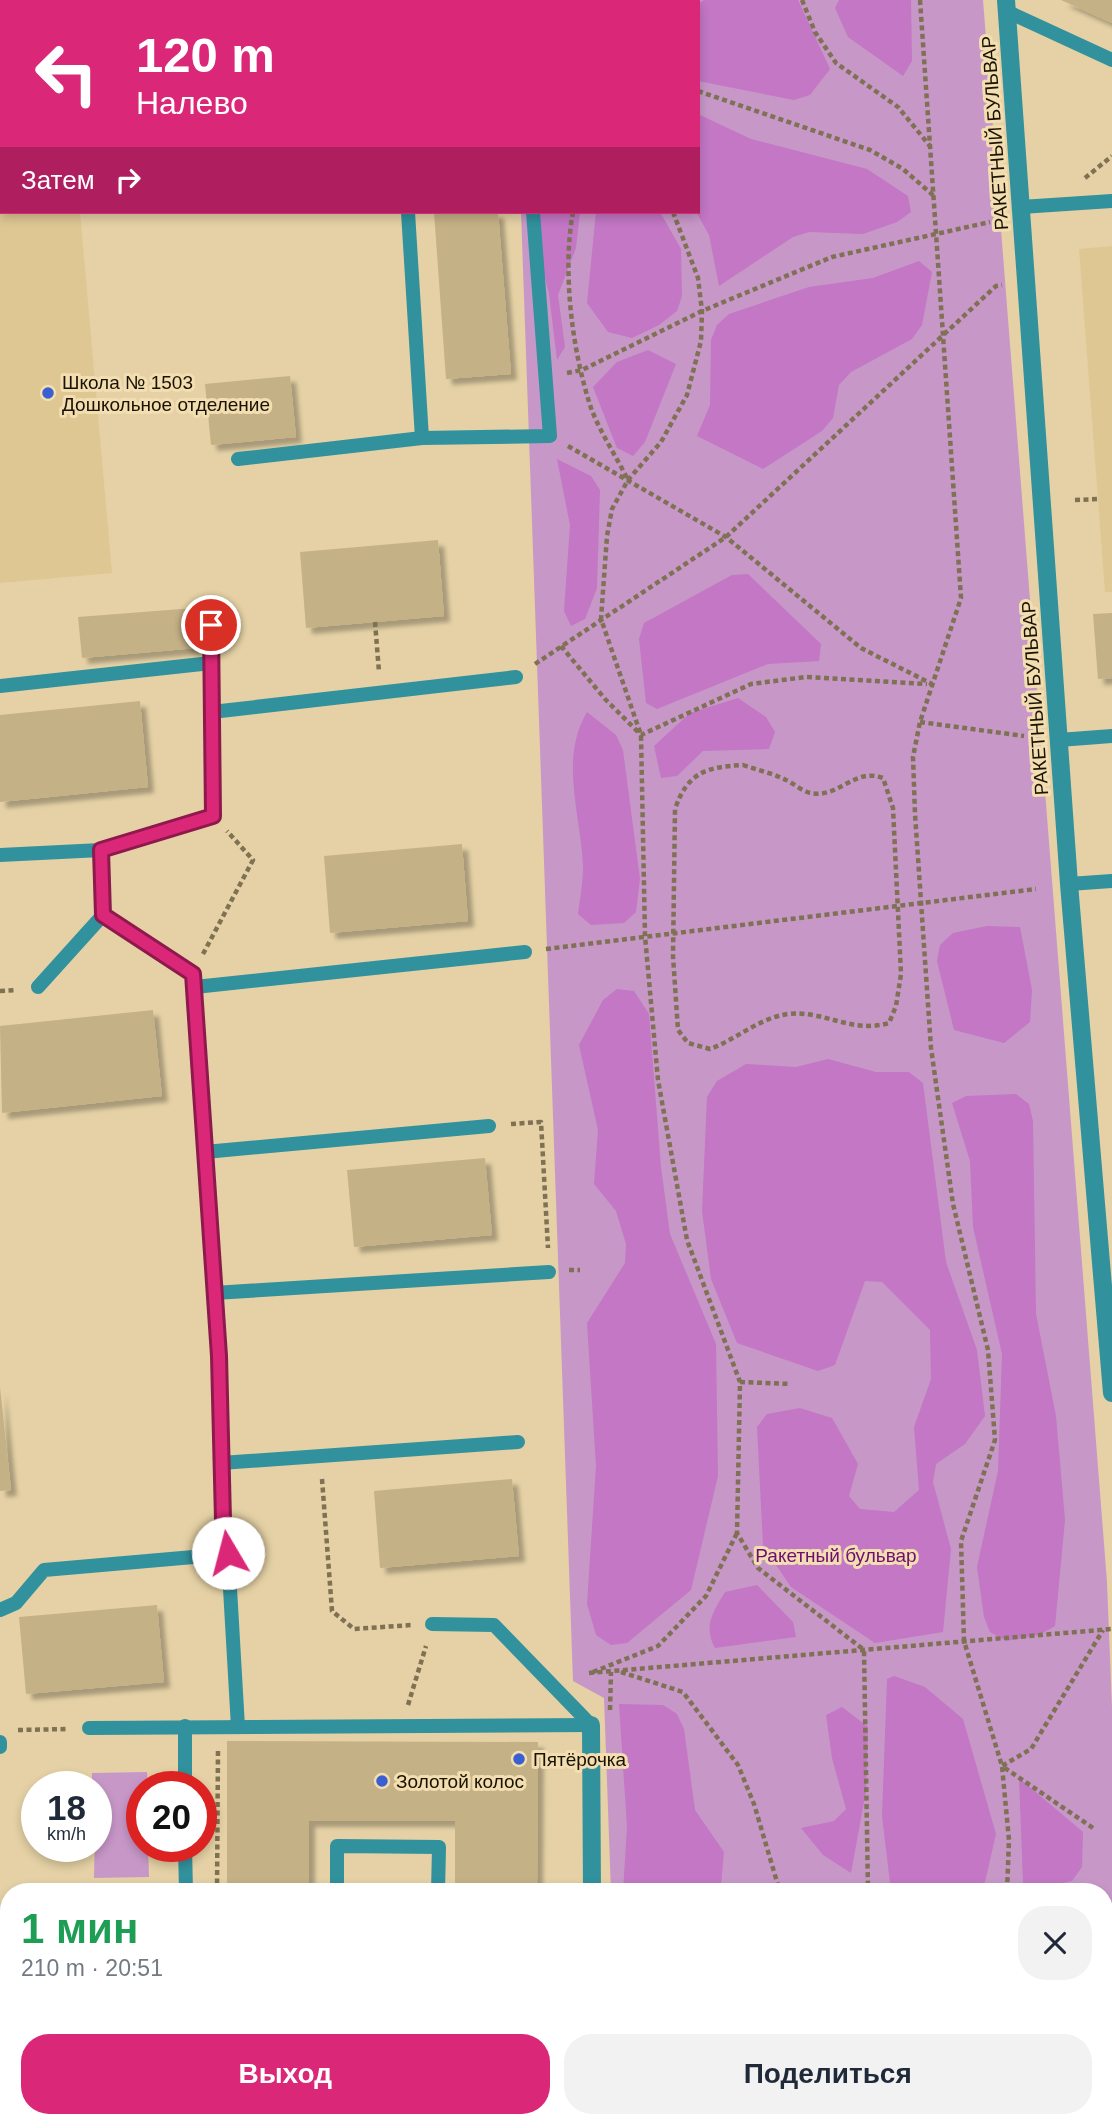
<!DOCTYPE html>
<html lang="ru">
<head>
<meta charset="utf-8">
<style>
  :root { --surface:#fff; --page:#f2f2f3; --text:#1f2937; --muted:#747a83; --accent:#db2777 }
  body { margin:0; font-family:Helvetica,sans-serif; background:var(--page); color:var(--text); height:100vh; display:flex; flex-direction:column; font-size:26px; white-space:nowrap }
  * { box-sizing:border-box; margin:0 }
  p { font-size:23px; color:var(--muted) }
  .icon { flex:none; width:38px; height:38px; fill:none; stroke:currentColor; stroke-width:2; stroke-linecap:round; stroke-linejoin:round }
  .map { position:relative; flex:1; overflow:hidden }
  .sheet { position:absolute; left:0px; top:1883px; width:1113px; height:245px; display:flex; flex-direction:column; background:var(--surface); border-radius:28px 28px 0 0; box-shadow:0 4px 10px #0003 }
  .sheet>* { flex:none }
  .top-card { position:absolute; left:0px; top:0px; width:700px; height:214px; box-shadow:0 4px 10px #0003; background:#db2777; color:#fff; overflow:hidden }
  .speed { position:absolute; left:21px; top:1771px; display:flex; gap:14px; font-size:35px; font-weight:700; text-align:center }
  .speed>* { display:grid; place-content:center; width:91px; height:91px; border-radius:50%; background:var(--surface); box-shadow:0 4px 10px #0003; line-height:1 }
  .speed small { font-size:18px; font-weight:400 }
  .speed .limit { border:10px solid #d22; background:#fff; color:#111 }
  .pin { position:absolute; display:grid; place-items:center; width:60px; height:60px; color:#fff; margin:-30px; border:4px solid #fff; border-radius:50%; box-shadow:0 2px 7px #0007 }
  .me { position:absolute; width:77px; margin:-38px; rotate:352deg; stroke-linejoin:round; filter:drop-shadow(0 0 5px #0008) }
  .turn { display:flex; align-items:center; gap:24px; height:147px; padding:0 21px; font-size:32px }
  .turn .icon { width:91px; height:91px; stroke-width:2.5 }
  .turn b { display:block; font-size:49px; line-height:60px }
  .then { display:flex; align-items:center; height:66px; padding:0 21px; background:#0003; gap:14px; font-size:26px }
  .round { display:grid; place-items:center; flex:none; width:74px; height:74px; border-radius:28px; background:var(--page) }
  .head { display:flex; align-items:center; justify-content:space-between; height:119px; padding:0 21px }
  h1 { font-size:42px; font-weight:700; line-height:52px; color:#1e9e55 }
  .cta { display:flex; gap:14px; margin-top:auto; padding:14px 21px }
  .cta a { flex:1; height:80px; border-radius:28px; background:var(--accent); color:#fff; font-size:28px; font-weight:700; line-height:80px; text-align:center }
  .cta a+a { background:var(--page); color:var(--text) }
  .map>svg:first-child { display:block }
  .built { fill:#dfc794 }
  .green { fill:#c797c8 }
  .forest { fill:#c377c5 }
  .building { fill:#c5b186; filter:url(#shadow) }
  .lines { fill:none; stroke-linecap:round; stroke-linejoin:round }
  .path { stroke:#7f7153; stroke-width:4.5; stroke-dasharray:5 3.5; stroke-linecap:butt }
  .lane { stroke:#31919c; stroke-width:14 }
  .street { stroke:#31919c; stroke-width:18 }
  .route-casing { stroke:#8e194d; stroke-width:18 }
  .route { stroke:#db2777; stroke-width:12 }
  .poi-dot { fill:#395fd0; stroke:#f3deb2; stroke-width:2.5 }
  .labels { text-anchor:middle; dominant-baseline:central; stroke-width:6; stroke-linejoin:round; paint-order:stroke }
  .street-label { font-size:19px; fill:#1a1203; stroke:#f3deb2 }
  .poi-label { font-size:19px; fill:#1a1203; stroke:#f3deb2; text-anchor:start }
  .park-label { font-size:19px; fill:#6e0e72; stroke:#f3deb2 }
</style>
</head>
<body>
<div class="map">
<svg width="1112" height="2128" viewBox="0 0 1112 2128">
  <defs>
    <filter id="shadow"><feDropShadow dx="6" dy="6" stdDeviation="2" flood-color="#0004"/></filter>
  </defs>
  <rect width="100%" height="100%" fill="#e5d1a5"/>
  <g class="built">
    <path d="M0 157 2 212H80L112 573 0 583Z"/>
    <path d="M1112 246V592H1105L1079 249Z"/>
  </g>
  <g class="green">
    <path d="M513 0H983L1107 1582 1112 1708V2128H618V2119H1104V1892H611L604 1698 573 1681 521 212H698V2Z"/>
    <path d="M147 1772 148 1787H142V1846H148L149 1877 94 1878 96 1787H92V1773Z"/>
  </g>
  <g class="forest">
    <path d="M704 0H798L830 69 810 95 794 100 698 81V4Z"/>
    <path d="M839 0H911L912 61 903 76 848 37 835 8Z"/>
    <path d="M698 114 751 139 867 169 908 196 911 212 897 222 863 234 809 232 793 237 719 286 709 235 696 212Z"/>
    <path d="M537 212H580L576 248 558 295 565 347 557 360 549 294 537 245Z"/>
    <path d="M596 212H660L681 249 682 296 677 311 659 325 632 338 608 332 587 303Z"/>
    <path d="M919 261 932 272 922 325 912 339 851 372 839 385 833 418 822 431 763 469 697 436 710 405 711 340 717 325 729 314 809 287 873 278Z"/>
    <path d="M648 350 676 364 645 442 633 456 617 448 593 387 617 362Z"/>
    <path d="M557 459 591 476 600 490 597 588 585 619 571 626 564 611 570 525Z"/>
    <path d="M748 574 821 644 819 661 768 664 657 709 646 703 639 639 644 623 732 575Z"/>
    <path d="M738 698 766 717 775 732 769 749 703 751 677 776 661 778 654 746 690 713Z"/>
    <path d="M587 712 616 735 623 750 640 879 636 912 624 923 591 925 578 914C580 899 583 882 583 866 581 815 559 759 587 712Z"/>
    <path d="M987 926 1020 927 1032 990 1030 1022 1004 1043 954 1030 937 961 940 945 953 933Z"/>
    <path d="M617 989 634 991 649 1014 661 1167 670 1234 716 1344 718 1476 691 1590 627 1643 611 1645 596 1635 587 1604 596 1466 587 1323 625 1263 626 1244 616 1211 594 1184 598 1130 579 1045 603 1000Z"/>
    <path d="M828 1059 876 1072H909L923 1083 946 1262 977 1350 985 1416 965 1444 936 1464 933 1482 951 1549 943 1632 875 1643 791 1587 763 1546 757 1427 767 1414 800 1408 832 1418 858 1464 849 1496 860 1509 894 1512 919 1490 914 1427 931 1379 930 1330 882 1282 865 1281 835 1365 818 1371 737 1343 711 1279 702 1211 707 1097 717 1081 746 1064 796 1067Z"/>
    <path d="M1016 1094 1029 1104 1033 1121 1036 1314 1056 1416 1065 1520 1055 1626 1039 1635 1006 1641 990 1632 984 1617 977 1567 998 1471 1002 1354 973 1227 970 1161 952 1103 966 1096Z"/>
    <path d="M757 1585 793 1622 796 1637 715 1648C703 1626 713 1612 725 1592Z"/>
    <path d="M894 1676 925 1687 963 1719 996 1834 985 1882C958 1900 919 1893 890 1883L882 1816 887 1679Z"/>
    <path d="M619 1704 663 1705 677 1714 684 1729 695 1810 724 1852 721 1885 716 1892H623L627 1827Z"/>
    <path d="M842 1707 868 1727 866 1791 851 1873 823 1855 801 1828 834 1821 846 1809 832 1758 826 1715Z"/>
    <path d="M1019 1778 1083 1832 1082 1867 1072 1881 1039 1888 1023 1883Z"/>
    <path d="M619 2119H785L786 2123C731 2123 676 2128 621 2128Z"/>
    <path d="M924 2119H987L990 2128H928Z"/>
  </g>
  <g class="building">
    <path d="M1061 0H1112V23Z"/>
    <path d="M434 212H498L511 374 446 379Z"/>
    <path d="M290 376 296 437 211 445 205 384Z"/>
    <path d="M438 540 444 616 306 628 300 552Z"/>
    <path d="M194 608 197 648 82 658 78 617Z"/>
    <path d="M1112 613V678L1098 679 1093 614Z"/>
    <path d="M140 701 148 787 0 802V715Z"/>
    <path d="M462 844 468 921 330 933 324 856Z"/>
    <path d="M153 1010 162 1096 2 1113 0 1026Z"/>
    <path d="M485 1158 492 1235 354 1247 347 1170Z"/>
    <path d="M0 1387 11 1490 0 1491Z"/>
    <path d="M512 1479 519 1556 380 1568 374 1491Z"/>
    <path d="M157 1605 164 1682 26 1694 19 1617Z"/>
    <path d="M227 1741 538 1742 537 1892H455V1821H309V1892H227Z"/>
    <rect x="459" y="2119" width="74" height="9"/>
  </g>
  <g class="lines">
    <g class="path">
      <path d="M802 0 815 32 836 63 898 107 930 146"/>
      <path d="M920 0 961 598 920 722 913 757 915 814 931 1048 953 1204 988 1350 995 1440 961 1541 964 1641 1002 1766 1009 1840 1007 1892"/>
      <path d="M626 2 627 0"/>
      <path d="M670 2 672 0"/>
      <path d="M698 91 870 150 903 169 934 196"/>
      <path d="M1085 178 1112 156"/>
      <path d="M573 212C562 270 572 351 591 408 600 432 616 456 628 480"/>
      <path d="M673 212 698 278 702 311 701 341 687 395 661 442 628 480 612 509 607 536 601 619 641 735 645 936 658 1080 687 1240 740 1382 737 1533 758 1568 864 1650 868 1892"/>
      <path d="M567 373 582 370 702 311 832 257 990 222"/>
      <path d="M568 446 726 537 861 648 932 684"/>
      <path d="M1075 500 1098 499"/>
      <path d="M375 622 379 672"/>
      <path d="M561 646 605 699 641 735 751 684 806 677 927 684"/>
      <path d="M535 664 726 537 996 286 1002 285"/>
      <path d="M920 722 1024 736"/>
      <path d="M743 765C757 770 772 773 786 780 793 783 802 791 810 793 839 799 854 767 883 778L893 808 901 974 896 1006 889 1023C851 1034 825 1010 788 1014 759 1018 737 1039 710 1049L688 1043 678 1030 673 956 675 809C688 772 706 767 743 765Z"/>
      <path d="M546 949 1036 889"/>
      <path d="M203 954 253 860 227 831"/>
      <path d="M0 991 17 990"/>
      <path d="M511 1124 541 1122 548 1248"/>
      <path d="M569 1270H580"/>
      <path d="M740 1382 791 1384"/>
      <path d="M322 1479 332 1611 354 1629 412 1625"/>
      <path d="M593 1672 658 1646 706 1596 737 1533"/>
      <path d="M621 1672 683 1692 738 1765 754 1804 780 1892"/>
      <path d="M589 1673 1112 1629"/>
      <path d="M408 1705 426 1646"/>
      <path d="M610 1710 611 1672"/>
      <path d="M18 1730 69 1729"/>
      <path d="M1093 1828 1002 1766 1031 1749 1103 1630"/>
      <path d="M217 1892 218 1749"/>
      <path d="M862 2119 871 2128"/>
      <path d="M872 2119V2128"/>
      <path d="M1001 2127 1100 2126"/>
      <path d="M874 2128 882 2119"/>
    </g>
    <g class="lane">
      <path d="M344 0 347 2"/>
      <path d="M1006 11 1112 60"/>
      <path d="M0 77H2"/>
      <path d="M1021 207 1112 201"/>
      <path d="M408 212 422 438"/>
      <path d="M238 459 422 438 550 436 533 212"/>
      <path d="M211 606 213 816 101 850 103 915 193 973 195 987 219 1356 223 1520 228 1554 238 1727"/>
      <path d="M0 686 211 663"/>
      <path d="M212 712 516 677"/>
      <path d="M1059 740 1112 736"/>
      <path d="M0 855 101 850"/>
      <path d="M1069 884 1112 881"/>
      <path d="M38 987 103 915"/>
      <path d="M195 987 525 952"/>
      <path d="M205 1152 489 1126"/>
      <path d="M214 1293 549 1272"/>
      <path d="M221 1463 518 1442"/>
      <path d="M0 1610 16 1603 44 1570 228 1554"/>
      <path d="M432 1624 494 1625 591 1725"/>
      <path d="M185 1726V1787"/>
      <path d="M89 1728 591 1725"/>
      <path d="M0 1742V1747"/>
      <path d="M185 1846 186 1892"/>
      <path d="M337 1892V1846L439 1847 438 1892"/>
      <path d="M0 2117H9"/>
      <path d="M435 2128V2119"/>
    </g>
    <g class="street">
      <path d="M1006 0 1069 884 1112 1393"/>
      <path d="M591 1725 592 1892"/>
      <path d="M593 2119V2128"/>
    </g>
  </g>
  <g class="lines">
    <defs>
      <path id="route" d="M211 625 213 816 101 850 103 915 193 974 219 1356 223 1520 228 1553"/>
    </defs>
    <use href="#route" class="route-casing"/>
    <use href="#route" class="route"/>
  </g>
  <g class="poi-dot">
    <circle cx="48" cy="393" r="7"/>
    <circle cx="519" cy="1759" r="7"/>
    <circle cx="382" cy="1781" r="7"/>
  </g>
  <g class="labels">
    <g class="street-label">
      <text transform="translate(995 133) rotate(-94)">РАКЕТНЫЙ БУЛЬВАР</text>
      <text transform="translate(1035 698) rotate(-94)">РАКЕТНЫЙ БУЛЬВАР</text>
    </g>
    <g class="poi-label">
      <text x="62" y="382">Школа № 1503<tspan x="62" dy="22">Дошкольное отделение</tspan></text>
      <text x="533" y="1759">Пятёрочка</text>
      <text x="396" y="1781">Золотой колос</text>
    </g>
    <g class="park-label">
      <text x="836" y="1555">Ракетный бульвар</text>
    </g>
  </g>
</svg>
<div class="speed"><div>18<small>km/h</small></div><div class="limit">20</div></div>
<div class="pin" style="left:211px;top:625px;background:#d93025"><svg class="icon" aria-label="arrive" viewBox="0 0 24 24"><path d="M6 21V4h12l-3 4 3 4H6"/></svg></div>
<svg class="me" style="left:228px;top:1553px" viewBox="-20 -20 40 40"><circle r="19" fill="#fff"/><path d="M0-13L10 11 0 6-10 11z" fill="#db2777"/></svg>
<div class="top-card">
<div class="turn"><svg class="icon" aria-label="left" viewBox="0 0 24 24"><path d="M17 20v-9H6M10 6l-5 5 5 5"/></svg><div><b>120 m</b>Налево</div></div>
<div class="then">Затем<svg class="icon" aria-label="right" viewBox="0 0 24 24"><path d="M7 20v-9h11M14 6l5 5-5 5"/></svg></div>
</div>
<section class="sheet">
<div class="head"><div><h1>1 мин</h1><p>210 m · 20:51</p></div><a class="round"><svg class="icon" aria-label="close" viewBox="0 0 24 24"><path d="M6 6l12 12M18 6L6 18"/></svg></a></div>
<div class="cta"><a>Выход</a><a>Поделиться</a></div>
</section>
</div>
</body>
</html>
